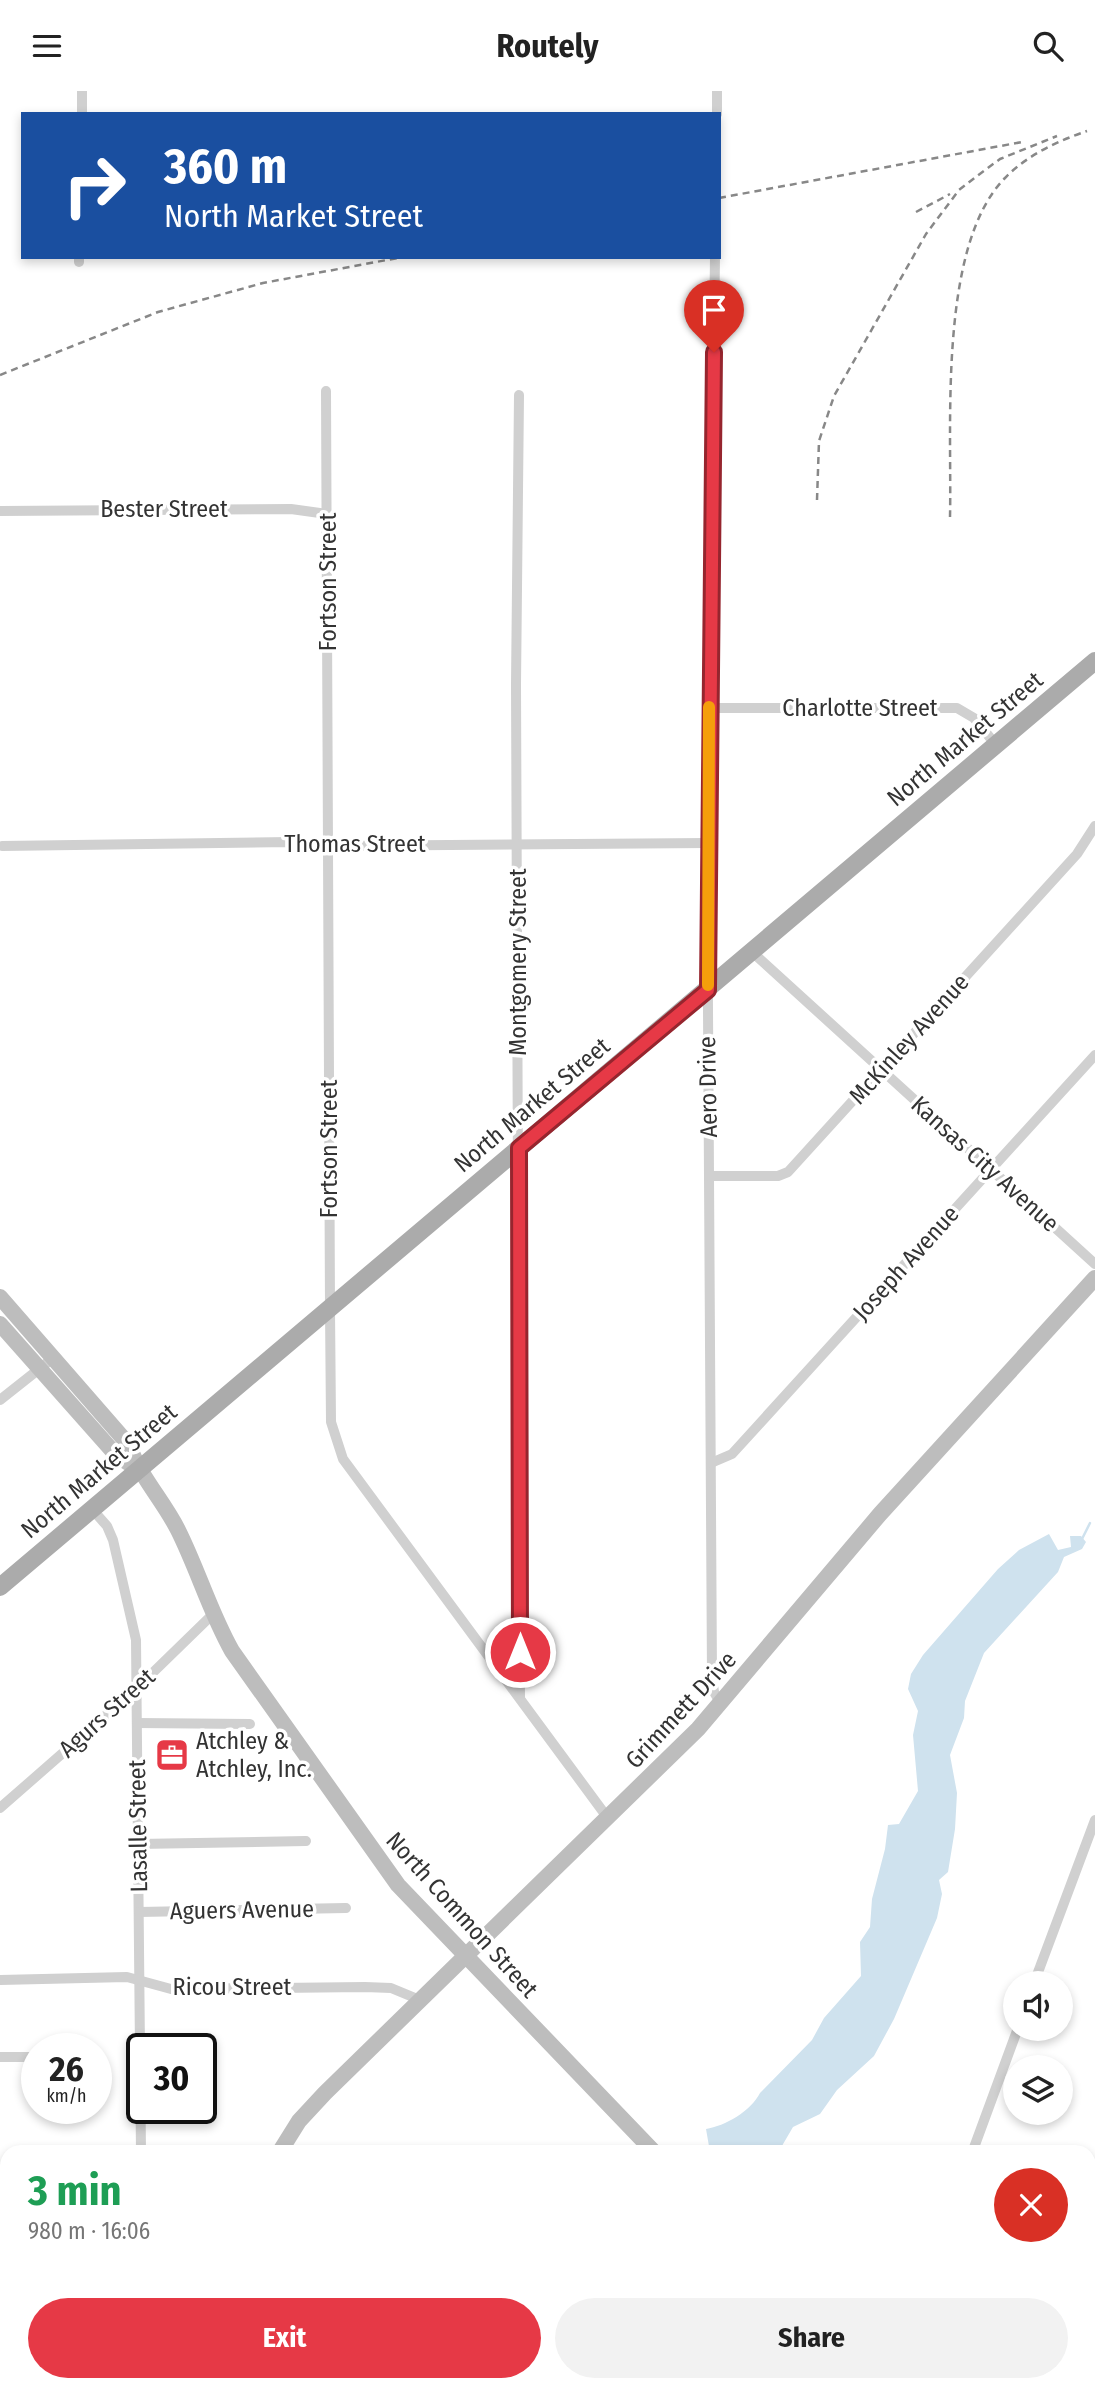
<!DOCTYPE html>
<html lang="en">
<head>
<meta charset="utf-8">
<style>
  :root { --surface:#fff; --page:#f2f2f2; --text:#222; --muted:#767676; --accent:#e63946 }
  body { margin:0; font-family:"Fira Sans Condensed",sans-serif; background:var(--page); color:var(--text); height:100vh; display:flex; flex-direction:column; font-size:26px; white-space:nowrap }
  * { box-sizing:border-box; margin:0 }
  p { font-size:23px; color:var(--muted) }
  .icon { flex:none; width:38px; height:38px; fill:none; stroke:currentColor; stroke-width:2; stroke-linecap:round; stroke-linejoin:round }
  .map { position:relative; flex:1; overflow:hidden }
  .side { position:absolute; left:0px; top:2054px; width:1096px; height:247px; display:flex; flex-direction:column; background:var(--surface); border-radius:21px 21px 0 0; box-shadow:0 4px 10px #0003 }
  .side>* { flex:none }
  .banner { position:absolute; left:21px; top:21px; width:700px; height:147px; border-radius:0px; box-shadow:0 4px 10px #0003; background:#1a4fa0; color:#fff; overflow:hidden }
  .buttons { position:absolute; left:1003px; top:1880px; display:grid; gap:14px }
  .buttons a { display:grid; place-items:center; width:70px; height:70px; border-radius:50%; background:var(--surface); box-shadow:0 4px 10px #0003; font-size:35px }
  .speed { position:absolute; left:21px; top:1942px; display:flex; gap:14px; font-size:35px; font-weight:700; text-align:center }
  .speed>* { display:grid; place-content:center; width:91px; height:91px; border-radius:50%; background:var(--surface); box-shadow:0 4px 10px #0003; line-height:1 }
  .speed small { font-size:18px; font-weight:400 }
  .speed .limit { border:4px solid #111; border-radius:10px; background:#fff; color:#111 }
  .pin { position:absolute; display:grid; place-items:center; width:60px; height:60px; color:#fff; margin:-72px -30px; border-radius:50% 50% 50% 0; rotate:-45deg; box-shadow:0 0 7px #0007 }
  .pin .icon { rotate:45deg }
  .me { position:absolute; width:77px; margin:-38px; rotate:0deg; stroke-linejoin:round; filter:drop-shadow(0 0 5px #0008) }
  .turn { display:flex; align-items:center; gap:24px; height:147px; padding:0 28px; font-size:32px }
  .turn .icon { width:91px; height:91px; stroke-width:2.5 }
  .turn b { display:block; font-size:49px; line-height:60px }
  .round { display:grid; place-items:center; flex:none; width:74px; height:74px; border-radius:37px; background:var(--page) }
  .summary { display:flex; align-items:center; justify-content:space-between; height:119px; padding:0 28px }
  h1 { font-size:42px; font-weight:700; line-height:52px; color:#1e9e55 }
  .cta { display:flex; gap:14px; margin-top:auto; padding:14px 28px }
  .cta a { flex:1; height:80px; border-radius:42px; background:var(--accent); color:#fff; font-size:28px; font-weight:700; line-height:80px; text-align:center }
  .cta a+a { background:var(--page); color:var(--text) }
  header { display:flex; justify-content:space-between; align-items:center; height:91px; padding:0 28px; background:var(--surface); font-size:32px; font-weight:700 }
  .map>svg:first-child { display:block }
  .water { fill:#cfe2ee }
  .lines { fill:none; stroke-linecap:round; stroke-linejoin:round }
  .stream { stroke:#cfe2ee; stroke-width:2.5 }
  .street { stroke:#d0d0d0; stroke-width:10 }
  .secondary { stroke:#bdbdbd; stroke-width:16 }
  .primary { stroke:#ababab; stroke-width:18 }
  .rail { stroke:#888; stroke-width:2.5; stroke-dasharray:7 5; stroke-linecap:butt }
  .route-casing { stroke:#96252e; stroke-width:18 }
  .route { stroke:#e63946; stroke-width:12 }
  .slow { stroke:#f59e0b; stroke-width:12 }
  .labels { text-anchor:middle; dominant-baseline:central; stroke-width:7; stroke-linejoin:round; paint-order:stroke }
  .street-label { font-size:24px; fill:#333; stroke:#fff }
  .poi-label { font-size:24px; fill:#333; stroke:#fff; text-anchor:start }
</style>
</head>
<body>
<header><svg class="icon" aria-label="menu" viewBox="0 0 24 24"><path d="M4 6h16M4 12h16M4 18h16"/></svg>Routely<svg class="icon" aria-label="search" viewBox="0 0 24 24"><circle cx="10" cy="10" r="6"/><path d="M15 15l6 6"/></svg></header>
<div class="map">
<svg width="1095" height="2300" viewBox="0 0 1095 2300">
  <rect width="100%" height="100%" fill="#fff"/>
  <path class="water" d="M1049 1443 1058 1459 1071 1456 1070 1445H1081L1086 1451 1082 1458 1064 1466 1058 1481 984 1562 965 1610 964 1627 950 1664 957 1702 955 1738 948 1781 939 1789 942 1803 937 1827 894 1928 874 1965 837 1999 820 2023 793 2036 779 2060 710 2061 706 2038C725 2035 751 2020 760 2002L812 1949 824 1927 861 1885 860 1851 870 1836 872 1808 885 1758 888 1734 899 1733 918 1700 913 1644 918 1620 908 1598 911 1583 923 1564 998 1478 1019 1459Z"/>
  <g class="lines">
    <g class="stream">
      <path d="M1082 1448 1090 1432"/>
      <path d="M638 2294 641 2300"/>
    </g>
    <g class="street">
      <path d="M82 0V23"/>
      <path d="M717 23V0"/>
      <path d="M79 166V171"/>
      <path d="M715 166 707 752 712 1586 714 1601 721 1613"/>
      <path d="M326 300 330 1219 331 1331 343 1368 607 1726"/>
      <path d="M519 304 516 593 520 1607"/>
      <path d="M0 420 291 418 327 423"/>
      <path d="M709 617H957L974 627 996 654"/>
      <path d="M2 755 290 751 329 755 707 752"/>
      <path d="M751 860 1095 1173"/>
      <path d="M709 1085H778L788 1081 1077 763 1095 735"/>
      <path d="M0 1309 53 1267"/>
      <path d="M711 1372 732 1363 1095 964"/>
      <path d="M92 1418 107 1435 113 1449 136 1549 141 2062"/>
      <path d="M137 1632 250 1633"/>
      <path d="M0 1717 137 1597 212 1524"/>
      <path d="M138 1753 306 1750"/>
      <path d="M139 1821 346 1817"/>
      <path d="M0 1889 127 1886 171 1898 365 1896 391 1897 420 1909"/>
      <path d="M1034 1892 1095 1729"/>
      <path d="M0 1966H34"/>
      <path d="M972 2062 1018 1937"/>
      <path d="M70 2300 71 2294"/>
    </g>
    <g class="secondary">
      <path d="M0 1206 129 1354C140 1386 163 1409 178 1439 198 1479 210 1521 232 1560L398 1794 655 2062"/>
      <path d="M0 1233 117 1365 138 1378"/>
      <path d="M279 2062 299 2030 325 2002 698 1638 880 1423 1095 1187"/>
      <path d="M0 2171H7"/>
      <path d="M1088 2258 1095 2261"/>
      <path d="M515 2294 531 2300"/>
      <path d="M215 2300 231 2294"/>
      <path d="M256 2300 259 2294"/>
    </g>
    <path class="primary" d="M0 1496 1095 570"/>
    <g class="rail">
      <path d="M719 107 1022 51"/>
      <path d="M916 121 950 103"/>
      <path d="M0 284 158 221 263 192 403 166"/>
      <path d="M817 409 819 350 834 305 926 143 959 99 977 85 1000 68 1057 45"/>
      <path d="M950 426C952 334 938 155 1005 87 1027 64 1058 50 1087 40"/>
    </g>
  </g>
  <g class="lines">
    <defs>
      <path id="route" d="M520 1561 519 1057 708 899 714 261"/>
    </defs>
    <use href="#route" class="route-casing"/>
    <use href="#route" class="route"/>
    <path class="slow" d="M708 894 709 616"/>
  </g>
  <defs>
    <symbol id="office-square" viewBox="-11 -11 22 22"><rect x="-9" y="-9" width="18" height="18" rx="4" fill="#e63946" stroke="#fff"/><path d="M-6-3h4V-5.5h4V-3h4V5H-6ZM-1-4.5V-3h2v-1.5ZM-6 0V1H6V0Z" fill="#fff"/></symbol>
  </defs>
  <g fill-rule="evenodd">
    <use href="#office-square" x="153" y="1645" width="38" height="38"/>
  </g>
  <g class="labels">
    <g class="street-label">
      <text x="164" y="418">Bester Street</text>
      <text transform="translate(328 491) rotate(-90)">Fortson Street</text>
      <text x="860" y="617">Charlotte Street</text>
      <text transform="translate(965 648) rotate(-40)">North Market Street</text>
      <text x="355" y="753">Thomas Street</text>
      <text transform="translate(518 871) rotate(-90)">Montgomery Street</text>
      <text transform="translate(909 948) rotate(-48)">McKinley Avenue</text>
      <text transform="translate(708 996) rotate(-91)">Aero Drive</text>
      <text transform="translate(532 1014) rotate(-40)">North Market Street</text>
      <text transform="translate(329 1058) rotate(-90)">Fortson Street</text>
      <text transform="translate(985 1073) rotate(42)">Kansas City Avenue</text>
      <text transform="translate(906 1172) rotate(-48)">Joseph Avenue</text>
      <text transform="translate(99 1380) rotate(-40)">North Market Street</text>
      <text transform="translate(681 1619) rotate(-47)">Grimmett Drive</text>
      <text transform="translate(107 1622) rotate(-42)">Agurs Street</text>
      <text transform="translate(138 1735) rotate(-91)">Lasalle Street</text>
      <text transform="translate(242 1819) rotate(-1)">Aguers Avenue</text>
      <text transform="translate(462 1824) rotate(48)">North Common Street</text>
      <text x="232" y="1896">Ricou Street</text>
    </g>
    <g class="poi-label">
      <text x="196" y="1650">Atchley &amp;<tspan x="196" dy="28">Atchley, Inc.</tspan></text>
    </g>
  </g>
</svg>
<div class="buttons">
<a><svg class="icon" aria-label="sound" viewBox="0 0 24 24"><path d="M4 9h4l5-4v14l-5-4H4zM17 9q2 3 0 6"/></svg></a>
<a><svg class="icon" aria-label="layers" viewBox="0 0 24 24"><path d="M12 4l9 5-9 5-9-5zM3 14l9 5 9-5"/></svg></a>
</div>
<div class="speed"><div>26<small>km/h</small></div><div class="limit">30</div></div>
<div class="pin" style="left:714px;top:261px;background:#d93025"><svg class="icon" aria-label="arrive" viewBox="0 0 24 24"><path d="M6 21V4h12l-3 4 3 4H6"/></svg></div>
<svg class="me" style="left:520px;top:1561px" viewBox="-20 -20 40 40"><circle r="17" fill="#e63946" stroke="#fff" stroke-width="3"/><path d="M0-11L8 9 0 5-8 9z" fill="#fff"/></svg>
<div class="banner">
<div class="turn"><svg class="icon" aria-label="right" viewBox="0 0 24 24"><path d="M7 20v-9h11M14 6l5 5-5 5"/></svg><div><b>360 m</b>North Market Street</div></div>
</div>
<section class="side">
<div class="summary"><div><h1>3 min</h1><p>980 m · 16:06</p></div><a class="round" style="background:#d93025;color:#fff"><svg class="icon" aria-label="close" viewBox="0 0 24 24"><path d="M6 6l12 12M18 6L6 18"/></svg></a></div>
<div class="cta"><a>Exit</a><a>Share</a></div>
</section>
</div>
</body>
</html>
